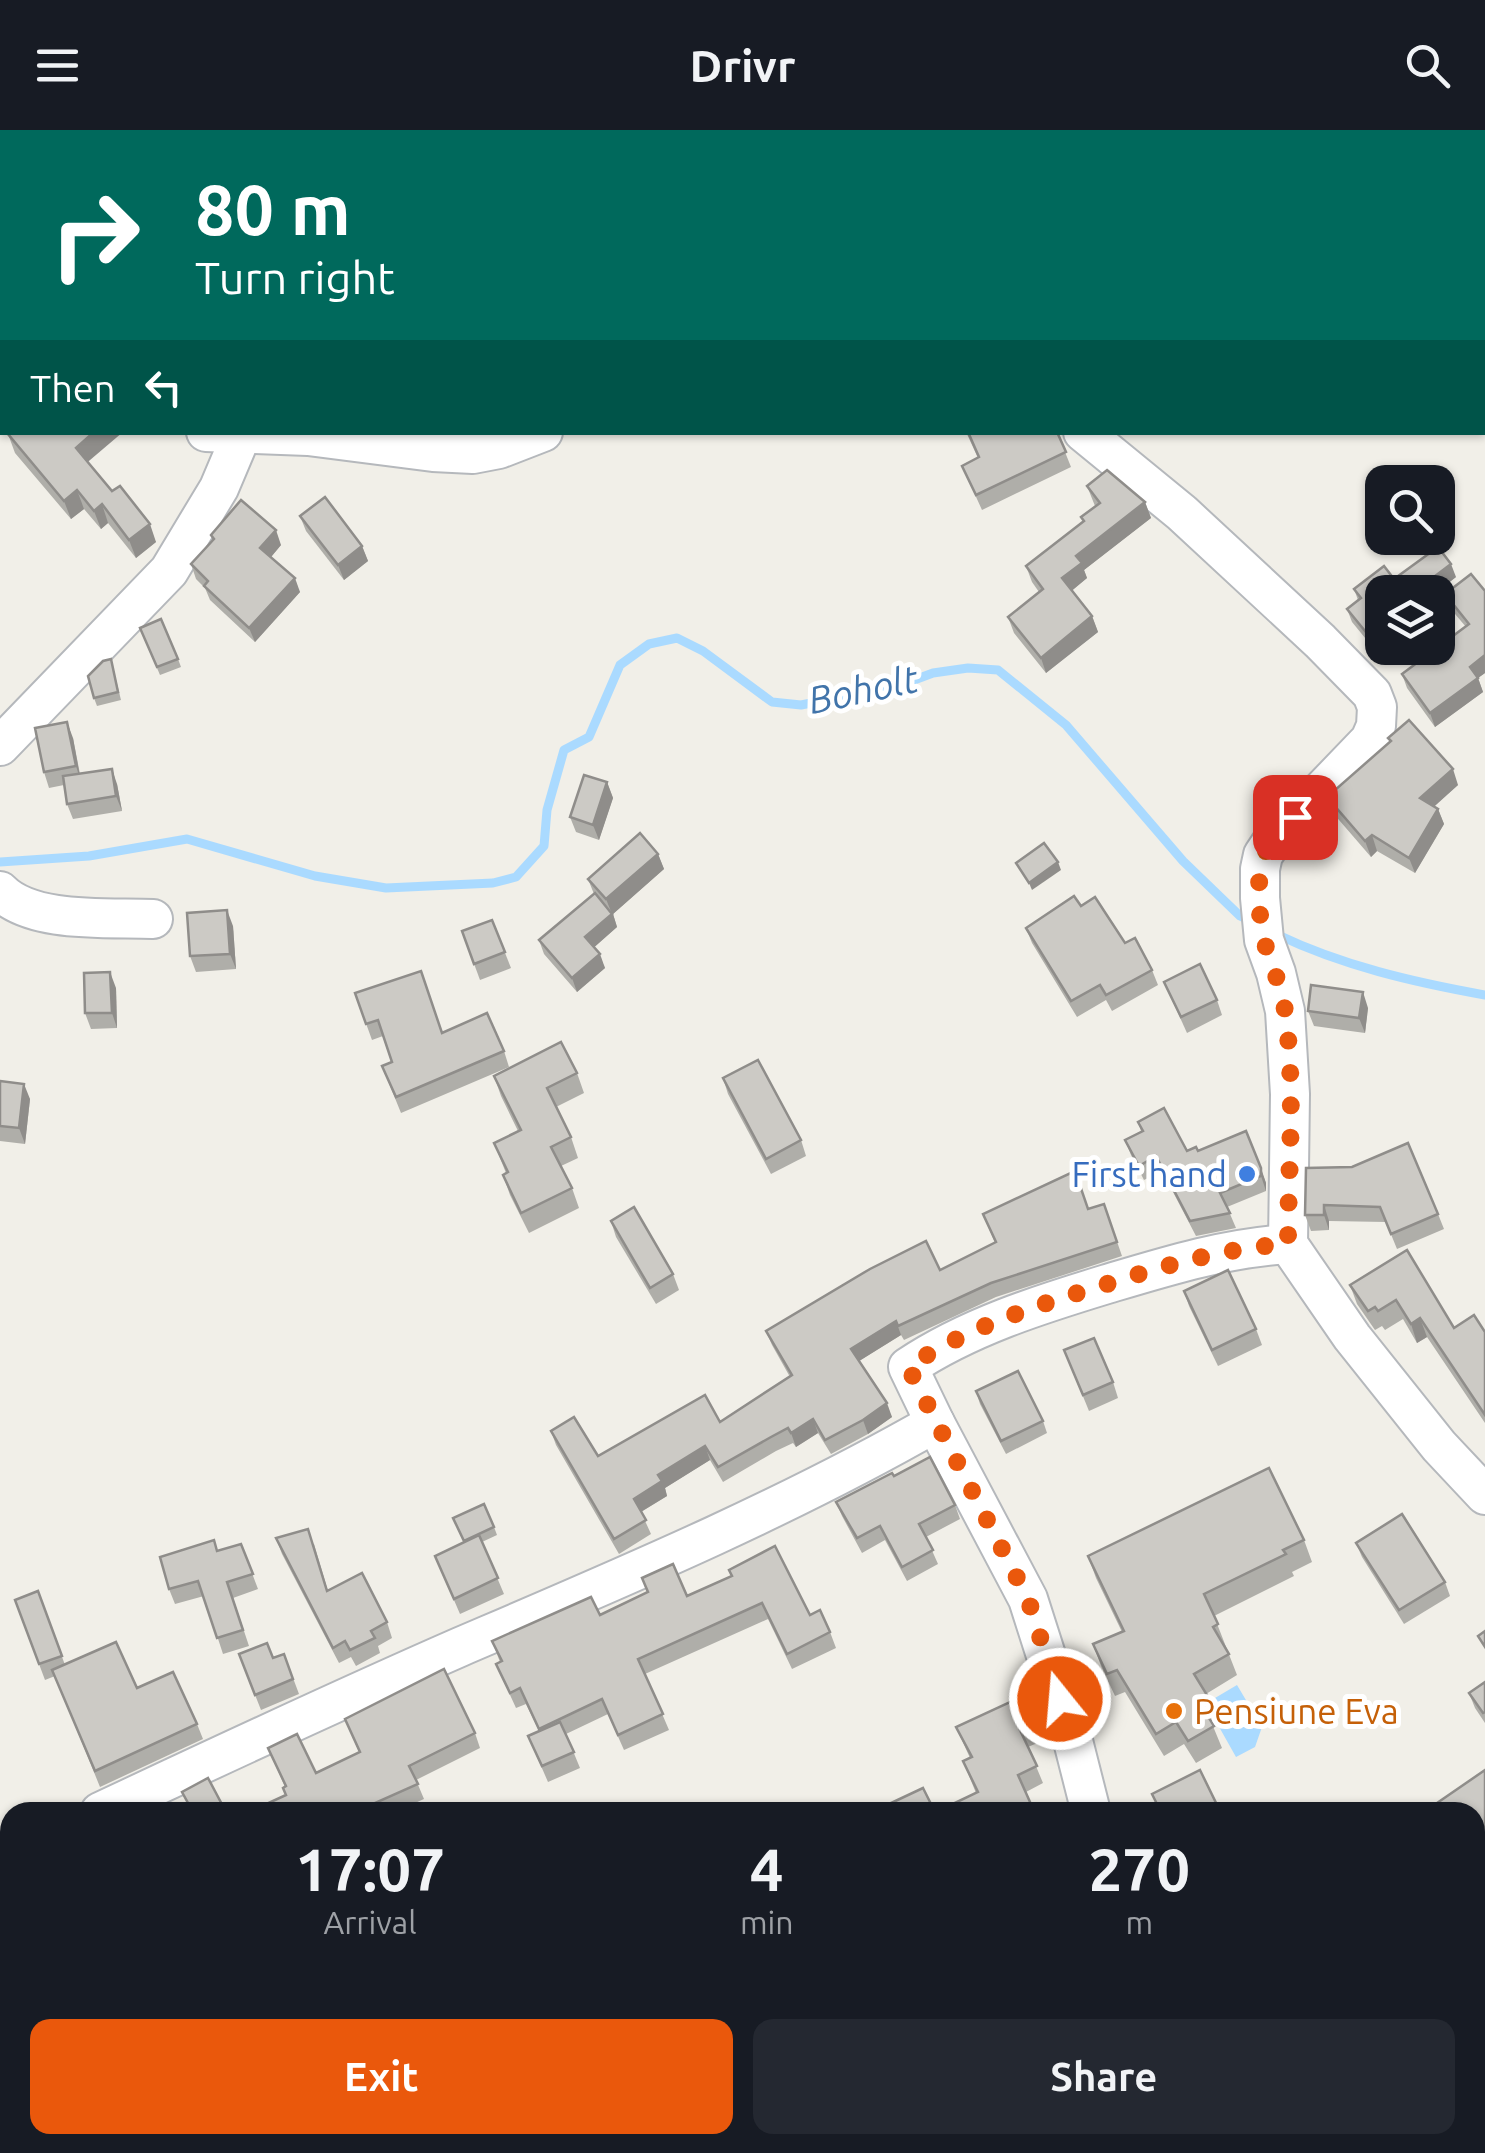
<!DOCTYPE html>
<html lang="en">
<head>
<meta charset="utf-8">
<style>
  :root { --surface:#171b24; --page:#242831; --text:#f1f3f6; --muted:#9ea1a6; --accent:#ea580c }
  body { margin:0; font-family:Ubuntu,sans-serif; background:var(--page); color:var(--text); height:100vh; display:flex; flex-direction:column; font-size:38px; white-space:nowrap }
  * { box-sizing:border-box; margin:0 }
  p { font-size:32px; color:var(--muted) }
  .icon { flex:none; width:55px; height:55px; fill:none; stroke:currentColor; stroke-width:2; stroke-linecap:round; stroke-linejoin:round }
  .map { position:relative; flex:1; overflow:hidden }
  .side { position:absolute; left:0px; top:1672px; width:1485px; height:352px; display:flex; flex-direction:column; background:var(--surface); border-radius:30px 30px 0 0; box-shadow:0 2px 8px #0004 }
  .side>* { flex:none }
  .hud { position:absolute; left:0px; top:0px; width:1485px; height:305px; box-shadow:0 2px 8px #0004; background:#00695c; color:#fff; overflow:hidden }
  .tools { position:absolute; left:1365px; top:335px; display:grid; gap:20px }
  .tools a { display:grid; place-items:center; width:90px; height:90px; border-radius:20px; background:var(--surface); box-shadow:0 2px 8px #0004; font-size:50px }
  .pin { position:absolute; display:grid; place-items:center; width:85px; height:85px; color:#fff; margin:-42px; border-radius:20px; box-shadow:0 5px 15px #0006 }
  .me { position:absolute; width:110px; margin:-55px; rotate:343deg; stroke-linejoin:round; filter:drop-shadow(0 0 8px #0008) }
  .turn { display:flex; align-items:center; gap:35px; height:210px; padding:0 30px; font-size:45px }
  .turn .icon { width:130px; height:130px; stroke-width:2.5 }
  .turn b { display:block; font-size:70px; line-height:85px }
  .then { display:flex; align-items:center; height:95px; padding:0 30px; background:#0003; gap:20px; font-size:38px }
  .eta { display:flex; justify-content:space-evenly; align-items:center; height:170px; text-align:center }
  .eta b { font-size:60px; font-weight:600; line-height:70px }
  .primary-button { display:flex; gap:20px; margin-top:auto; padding:20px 30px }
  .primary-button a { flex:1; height:115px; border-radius:20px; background:var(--accent); color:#fff; font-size:40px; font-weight:600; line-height:115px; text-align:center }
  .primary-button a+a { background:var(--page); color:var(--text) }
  header { display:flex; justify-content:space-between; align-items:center; height:130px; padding:0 30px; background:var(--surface); font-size:45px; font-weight:600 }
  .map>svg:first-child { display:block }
  .green { fill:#c5e8c5 }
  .water { fill:#aadaff }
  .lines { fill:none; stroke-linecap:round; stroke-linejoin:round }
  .stream { stroke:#aadaff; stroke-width:9 }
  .minor-casing { stroke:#b5b8bc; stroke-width:42 }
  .minor { stroke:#fff; stroke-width:38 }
  .wall { fill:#afaea9 }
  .shaded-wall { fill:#8f8d8a }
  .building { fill:#cccac5; stroke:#8f8d8a; stroke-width:2.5 }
  .route { stroke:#ea580c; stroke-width:18; stroke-dasharray:0 32.4 }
  .shop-dot { fill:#3f7fe0; stroke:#fff; stroke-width:4 }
  .food-dot { fill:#e8710a; stroke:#fff; stroke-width:4 }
  .labels { text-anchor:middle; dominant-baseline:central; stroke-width:10; stroke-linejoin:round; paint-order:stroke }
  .shop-label { font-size:35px; fill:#366cbe; stroke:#fff; text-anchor:end }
  .food-label { font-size:35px; fill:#c56008; stroke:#fff; text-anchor:start }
  .water-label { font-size:38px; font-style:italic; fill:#4174aa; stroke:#fff }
</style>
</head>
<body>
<header><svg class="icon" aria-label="menu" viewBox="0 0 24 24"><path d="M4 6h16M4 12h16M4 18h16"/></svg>Drivr<svg class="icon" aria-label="search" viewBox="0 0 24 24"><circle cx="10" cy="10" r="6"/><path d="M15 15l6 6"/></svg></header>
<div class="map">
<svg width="1485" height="2023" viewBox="0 0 1485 2023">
  <rect width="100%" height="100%" fill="#f1efe8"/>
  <path class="green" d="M1485 1744V1951L1475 1958V1751Z"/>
  <path class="water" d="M1237 1555 1262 1597 1255 1617 1236 1627 1218 1595 1227 1589 1215 1568Z"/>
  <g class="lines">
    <g class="stream">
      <path d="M0 732 89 726 187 709 315 746 386 758 493 753 516 747 544 716 547 680 564 620 589 607 620 535 649 514 677 508 703 521 772 572 801 575 898 556 933 543 968 538 998 540 1066 595 1183 731 1240 786 1253 792"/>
      <path d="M1276 804C1343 836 1413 852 1485 865"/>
    </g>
    <defs>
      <g id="minor">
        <path d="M1237 2 1240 0"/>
        <path d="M0 88 2 91"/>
        <path d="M206 302 308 306 433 322 473 324 499 319 543 302"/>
        <path d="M1083 302 1182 383 1320 511 1372 564 1377 577 1376 596 1370 610 1271 713 1263 725 1260 739V768L1264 810 1276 843 1285 881 1290 964 1288 1114 1352 1207 1439 1316 1485 1365"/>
        <path d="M0 616 169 441 219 358 241 306"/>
        <path d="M0 761C32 794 109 787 153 789"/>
        <path d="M935 1293 1028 1469 1072 1607 1091 1682"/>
        <path d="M100 1682C219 1626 339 1570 460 1517 621 1448 783 1380 935 1293L908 1237C968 1197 1038 1175 1107 1154 1167 1136 1225 1118 1288 1114"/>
        <path d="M0 1730 10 1725"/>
        <path d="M1337 2015 1347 2023"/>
      </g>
    </defs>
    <use href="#minor" class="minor-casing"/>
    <use href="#minor" class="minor"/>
  </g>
  <g class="wall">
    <path d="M0 134 2 138V187L0 188Z"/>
    <path d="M966 302H1057L1071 337 982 380 962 336 978 328Z"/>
    <path d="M8 304 88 332 156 412 136 428 108 393 101 399 84 379 71 389 15 323Z"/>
    <path d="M1087 356 1145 372 1151 388 1084 440 1087 448 1072 460 1092 486 1098 502 1046 543 1014 503 1008 487 1039 462 1032 452 1026 436 1083 392 1081 387 1095 376Z"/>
    <path d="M300 386 362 416 368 431 344 450 306 401Z"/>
    <path d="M211 405 281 415 271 427 300 462 255 512 210 470 205 458 196 449 191 434 213 411Z"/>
    <path d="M1456 447 1370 514 1352 492 1347 479 1358 470 1354 459 1394 449Z"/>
    <path d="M1485 461V543L1478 548 1483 562 1435 597 1407 558 1402 544 1466 497 1450 478 1445 464Z"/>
    <path d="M140 498 178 529 181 537 160 545Z"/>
    <path d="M111 529 121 570 97 576 94 568Z"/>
    <path d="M73 608 80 644 117 654 122 681 73 689 67 674 64 655 49 658 44 642Z"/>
    <path d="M1388 608 1458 655 1434 676 1438 679 1444 694 1415 743 1377 721 1371 727 1333 683 1327 667 1390 612Z"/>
    <path d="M607 652 613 668 599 710 576 702 570 687Z"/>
    <path d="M658 724 664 739 613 784 617 797 594 817 605 838 577 862 544 824 539 810 594 764 588 749Z"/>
    <path d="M1081 776 1152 840 1158 855 1112 881 1106 870 1077 887 1032 813 1026 798Z"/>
    <path d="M492 790 511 838 480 850 462 801Z"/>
    <path d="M233 796 236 839 196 842 190 826Z"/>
    <path d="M1164 852 1217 870 1222 885 1187 903Z"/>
    <path d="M116 858 117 898 91 899 85 883Z"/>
    <path d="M355 863 443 903 504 921 509 937 401 983 382 936 392 932 383 906 372 910Z"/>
    <path d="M1368 878 1365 903 1314 896 1308 881Z"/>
    <path d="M577 943 584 963 556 977 571 1007 578 1028 561 1036 572 1058 579 1078 529 1103 510 1065 503 1045 506 1043 494 1013 518 1001 501 966 494 946Z"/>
    <path d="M723 948 801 1010 806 1026 771 1044 728 964Z"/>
    <path d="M0 951 30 969 25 1014 0 1011Z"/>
    <path d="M1138 992 1187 1021H1198L1246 1001 1266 1053V1061L1227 1077 1236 1098 1196 1106 1162 1041 1144 1050 1131 1025 1125 1010 1141 1001Z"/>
    <path d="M1352 1037 1438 1084 1444 1099 1397 1119 1386 1092 1329 1091V1100L1311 1101 1305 1085Z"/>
    <path d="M1104 1074 1122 1126 996 1167 904 1210 901 1205 859 1231 892 1287 868 1304 831 1324 818 1303 796 1317 793 1313 776 1321 723 1352 710 1330 665 1358 667 1366 641 1382 651 1404 619 1424 556 1315 551 1301 598 1326 720 1292 790 1247 772 1215 766 1201 940 1140 995 1113 983 1084 1088 1079Z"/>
    <path d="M611 1091 673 1144 679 1160 656 1174 616 1107Z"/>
    <path d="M1407 1120 1454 1198 1485 1202V1293L1427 1207 1417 1213 1403 1189 1385 1200 1382 1196 1375 1200 1357 1174 1350 1155Z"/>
    <path d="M1184 1161 1256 1199 1262 1215 1218 1236 1189 1176Z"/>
    <path d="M1064 1220 1113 1252 1118 1268 1089 1281Z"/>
    <path d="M976 1261 1043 1291 1047 1303 1006 1324 980 1274Z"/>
    <path d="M894 1346 955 1375 960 1389 926 1407 938 1434 907 1451 885 1410 862 1423 842 1386 836 1372Z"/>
    <path d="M453 1388 494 1397 497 1405 482 1412 504 1464 460 1484 435 1426 464 1413Z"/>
    <path d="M276 1408 314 1414 328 1461 387 1492 392 1508 378 1516 380 1523 356 1536 351 1527 339 1533 282 1424Z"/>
    <path d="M1304 1410 1312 1432 1292 1442 1294 1446 1214 1486 1237 1545 1206 1564 1215 1587 1210 1589 1222 1618 1196 1633 1184 1614 1164 1626 1125 1562 1115 1566 1101 1536 1093 1514 1122 1502 1096 1448 1088 1426Z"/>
    <path d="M1356 1413 1445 1452 1450 1466 1404 1494 1362 1427Z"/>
    <path d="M241 1414 258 1459 233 1468 249 1516 223 1524 204 1466 175 1474 169 1459 218 1421Z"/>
    <path d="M731 1446 810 1485 830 1502 836 1518 792 1539 768 1489 645 1544 669 1600 624 1620 608 1584 566 1604 580 1638 548 1652 528 1606 539 1601 526 1574 516 1578 496 1534 500 1532 492 1511 600 1485 647 1463 642 1448 687 1466Z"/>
    <path d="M38 1461 65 1535 137 1558 197 1594 203 1609 100 1657 55 1546 45 1550 15 1470Z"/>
    <path d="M239 1524 273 1528 284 1524 299 1564 261 1580Z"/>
    <path d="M1485 1552V1593L1475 1578 1469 1563Z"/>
    <path d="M1032 1562 1049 1608 1028 1617 1043 1653 1026 1662 1035 1682H936L976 1663 963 1631 970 1628 956 1597Z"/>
    <path d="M345 1589 475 1603 480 1618 416 1650 424 1669 395 1682H249L286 1665 285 1657 268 1618 316 1643 359 1622Z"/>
    <path d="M1152 1664 1218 1677 1221 1682H1159Z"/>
    <path d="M56 2015H152L135 2023H38Z"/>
    <path d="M1178 2015H1279L1282 2023H1160Z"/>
  </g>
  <g class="shaded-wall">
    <path d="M1438 0H1463L1459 2H1437Z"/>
    <path d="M94 302H123L83 336 76 318Z"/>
    <path d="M77 360 84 379 71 389 64 371Z"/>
    <path d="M1145 372 1151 388 1084 440 1087 448 1068 464 1062 448 1076 426Z"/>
    <path d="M102 374 108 393 101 399 94 381Z"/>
    <path d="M150 394 156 412 136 428 129 410Z"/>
    <path d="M276 400 281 415 266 433 260 418Z"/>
    <path d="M362 416 368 431 344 450 338 435Z"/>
    <path d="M1451 434 1456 447 1437 462H1414Z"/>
    <path d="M295 448 300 462 255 512 249 498Z"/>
    <path d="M1092 486 1098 502 1046 543 1041 528Z"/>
    <path d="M1382 487V505L1370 514 1365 501Z"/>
    <path d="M1485 525V543L1478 548 1483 562 1435 597 1430 583 1470 537Z"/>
    <path d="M67 592 73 608 81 652 76 636Z"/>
    <path d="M112 639 117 654 122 681 116 666Z"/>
    <path d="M1453 639 1458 655 1426 684 1420 668Z"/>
    <path d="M607 652 613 668 599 710 593 695Z"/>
    <path d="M1438 679 1444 694 1415 743 1409 728Z"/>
    <path d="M1372 705 1377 721 1371 727 1365 711Z"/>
    <path d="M658 724 664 739 613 784 617 797 590 821 585 807 612 784 606 769Z"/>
    <path d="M1058 732 1061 740 1032 760 1029 753Z"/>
    <path d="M227 780 233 796 236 839 230 824Z"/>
    <path d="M600 824 605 838 577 862 572 848Z"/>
    <path d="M110 842 116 858 117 898 112 883Z"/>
    <path d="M1363 862 1368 878 1365 903 1359 888Z"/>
    <path d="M24 954 30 969 25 1014 19 998Z"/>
    <path d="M1261 1038 1266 1053V1061L1261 1046Z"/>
    <path d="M1324 1075 1329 1091V1100L1324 1085Z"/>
    <path d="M1420 1188 1427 1207 1417 1213 1411 1194Z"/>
    <path d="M896 1191 901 1205 856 1233 851 1219Z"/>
    <path d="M887 1273 892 1287 868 1304 863 1290Z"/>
    <path d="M813 1289 818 1303 796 1317 791 1303Z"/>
    <path d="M705 1316 710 1330 665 1358 667 1366 639 1383 634 1369 658 1345Z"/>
    <path d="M1485 1714V1740L1475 1747V1721Z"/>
  </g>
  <g class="building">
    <path d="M30 0H67L69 2H26Z"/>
    <path d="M1000 0H1048L1050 2H1002Z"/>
    <path d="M1340 0H1378L1380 2H1342Z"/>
    <path d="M2 17V47L0 43V18Z"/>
    <path d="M0 134 2 138V168L0 169Z"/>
    <path d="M2 255V278L0 275V257Z"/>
    <path d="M10 302H94L76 318 112 361 120 356 150 394 129 410 102 374 94 381 77 360 64 371 8 304Z"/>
    <path d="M968 302H1057L1066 322 976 365 962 336 979 327Z"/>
    <path d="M1107 340 1145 372 1076 426 1082 433 1062 448 1092 486 1041 528 1008 487 1043 459 1026 436 1084 391 1081 387 1100 373 1087 356Z"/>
    <path d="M325 367 362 416 338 435 300 386Z"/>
    <path d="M241 370 276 400 260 418 295 448 249 498 204 456 208 451 191 434 214 409 211 405Z"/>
    <path d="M1438 417 1451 434 1414 462H1382V487L1365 501 1347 479 1361 468 1354 459 1384 436 1394 449Z"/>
    <path d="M1471 444 1485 461V525L1470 537 1478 548 1430 583 1402 544 1469 494 1445 464Z"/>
    <path d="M161 489 178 529 157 537 140 498Z"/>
    <path d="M111 529 118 562 94 568 88 546 103 531Z"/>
    <path d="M1409 590 1453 639 1420 668 1438 679 1409 728 1372 705 1365 711 1327 667 1391 611 1388 608Z"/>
    <path d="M67 592 76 636 44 642 35 598Z"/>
    <path d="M112 639 116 666 67 674 63 646Z"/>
    <path d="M584 645 607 652 593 695 570 687Z"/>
    <path d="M640 703 658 724 606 769 588 749Z"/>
    <path d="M1044 713 1058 732 1029 753 1016 733Z"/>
    <path d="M595 763 612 784 585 807 600 824 572 848 539 810Z"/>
    <path d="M1074 766 1081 776 1095 767 1125 813 1135 808 1152 840 1106 865 1100 855 1071 871 1026 798Z"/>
    <path d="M227 780 230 824 190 826 187 783Z"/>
    <path d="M492 790 505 822 474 834 462 801Z"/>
    <path d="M1200 834 1217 870 1181 887 1164 852Z"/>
    <path d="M421 841 442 903 487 883 504 921 396 967 382 936 392 932 378 890 366 894 355 863Z"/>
    <path d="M110 842 112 883H85L84 843Z"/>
    <path d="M1311 855 1363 862 1359 888 1308 881Z"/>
    <path d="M561 912 577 943 547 958 571 1007 551 1017 572 1058 521 1083 503 1045 508 1042 494 1013 521 1000 494 946Z"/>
    <path d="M758 930 801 1010 766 1029 723 948Z"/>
    <path d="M0 951 24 954 19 998 0 996Z"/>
    <path d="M1164 978 1187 1021 1196 1017 1198 1021 1246 1001 1261 1038V1046L1220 1063 1230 1083 1190 1091 1156 1026 1139 1036 1125 1010 1143 1001 1138 992Z"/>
    <path d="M1408 1013 1438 1084 1391 1104 1380 1077 1324 1075V1085H1305L1306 1038 1352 1037Z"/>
    <path d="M1075 1041 1088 1079 1104 1074 1117 1112 991 1153 898 1196 896 1191 851 1219 887 1273 863 1290 825 1310 813 1289 791 1303 788 1298 771 1307 718 1337 705 1316 658 1345 662 1351 634 1369 646 1390 614 1409 551 1301 574 1287 598 1326 705 1265 720 1292 792 1245 766 1201 870 1139 926 1111 940 1140 996 1112 983 1084Z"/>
    <path d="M634 1077 673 1144 650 1158 611 1091Z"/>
    <path d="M1407 1120 1454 1198 1474 1185 1485 1202V1285L1420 1188 1411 1194 1396 1170 1378 1181 1375 1177 1368 1181 1350 1155Z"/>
    <path d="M1228 1140 1256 1199 1212 1220 1184 1161Z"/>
    <path d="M1094 1208 1113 1252 1083 1265 1064 1220Z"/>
    <path d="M1018 1241 1043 1291 1001 1311 976 1261Z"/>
    <path d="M930 1327 955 1375 919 1394 933 1420 902 1437 880 1396 857 1408 836 1372 892 1343 894 1346Z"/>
    <path d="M1269 1338 1304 1410 1283 1420 1286 1424 1204 1464 1218 1494 1213 1497 1229 1524 1194 1544 1207 1565 1198 1570 1214 1596 1188 1611 1176 1592 1156 1604 1117 1540 1107 1544 1093 1514 1124 1501 1088 1426Z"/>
    <path d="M484 1374 494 1397 464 1411 453 1388Z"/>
    <path d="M1402 1384 1445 1452 1399 1480 1356 1413Z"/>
    <path d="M308 1399 327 1461 362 1443 387 1492 371 1501 375 1508 350 1520 345 1511 333 1518 276 1408Z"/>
    <path d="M479 1405 498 1448 454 1469 435 1426Z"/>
    <path d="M214 1410 217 1421 241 1414 253 1444 227 1452 243 1500 217 1508 198 1451 169 1459 160 1427Z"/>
    <path d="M775 1416 810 1485 820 1480 830 1502 787 1524 762 1473 638 1529 663 1584 618 1605 602 1569 539 1599 520 1558 510 1563 496 1534 502 1531 492 1511 591 1467 600 1485 648 1462 642 1448 673 1434 687 1466 732 1446 729 1440Z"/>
    <path d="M38 1461 62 1526 39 1534 15 1470Z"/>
    <path d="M1485 1501V1517L1478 1506Z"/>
    <path d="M116 1512 137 1558 173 1542 197 1594 95 1641 52 1540Z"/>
    <path d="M267 1513 273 1528 284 1524 293 1549 255 1565 239 1524Z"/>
    <path d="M444 1539 475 1603 409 1636 418 1654 355 1682H249L286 1665 283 1658 286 1656 268 1618 297 1604 316 1643 360 1622 345 1589Z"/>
    <path d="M1485 1552V1582L1483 1583 1469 1563Z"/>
    <path d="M1032 1562 1042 1590 1020 1600 1037 1636 1018 1645 1034 1681 936 1682 978 1662 963 1631 972 1627 956 1597Z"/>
    <path d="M560 1592 574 1622 542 1636 528 1606Z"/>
    <path d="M1200 1640 1218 1677 1207 1682H1161L1152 1664Z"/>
    <path d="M1485 1640V1714L1475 1721V1682H1424Z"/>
    <path d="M208 1648 226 1682H193L182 1662Z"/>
    <path d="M923 1658 935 1682H872Z"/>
    <path d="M10 1737V1756L2 1741Z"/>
    <path d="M10 1768V1865L7 1867 0 1852V1773Z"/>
    <path d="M56 2015H114L97 2023H38Z"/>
    <path d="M1178 2015H1271L1275 2023H1160Z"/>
    <path d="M1457 2015H1474L1479 2023H1443Z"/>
  </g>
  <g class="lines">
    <path class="route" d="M1060 1569 1028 1469 908 1237C968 1197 1038 1175 1107 1154 1167 1135 1225 1118 1288 1114 1288 1037 1296 958 1285 881 1282 858 1272 837 1265 814 1259 793 1258 760 1260 737 1263 717 1282 702 1295 687"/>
  </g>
  <circle class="shop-dot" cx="1247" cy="1044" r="10"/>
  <circle class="food-dot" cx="1174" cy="1581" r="10"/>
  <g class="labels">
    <g class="shop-label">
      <text x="1227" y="1044">First hand</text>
    </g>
    <g class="food-label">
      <text x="1194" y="1581">Pensiune Eva</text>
    </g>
    <g class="water-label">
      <text transform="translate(863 559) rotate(-12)">Boholt</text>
    </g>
  </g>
</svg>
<div class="tools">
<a><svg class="icon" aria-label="search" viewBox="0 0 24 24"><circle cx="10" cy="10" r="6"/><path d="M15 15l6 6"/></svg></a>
<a><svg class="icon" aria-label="layers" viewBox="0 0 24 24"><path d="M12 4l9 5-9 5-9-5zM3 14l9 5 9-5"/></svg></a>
</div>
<div class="pin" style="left:1295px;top:687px;background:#d93025"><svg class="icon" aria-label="arrive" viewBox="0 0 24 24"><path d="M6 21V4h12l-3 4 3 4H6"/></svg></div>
<svg class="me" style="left:1060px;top:1569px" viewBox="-20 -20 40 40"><circle r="17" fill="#ea580c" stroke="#fff" stroke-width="3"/><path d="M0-11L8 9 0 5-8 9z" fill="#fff"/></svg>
<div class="hud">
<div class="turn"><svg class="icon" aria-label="right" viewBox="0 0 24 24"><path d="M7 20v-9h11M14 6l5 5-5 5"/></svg><div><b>80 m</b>Turn right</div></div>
<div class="then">Then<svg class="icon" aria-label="left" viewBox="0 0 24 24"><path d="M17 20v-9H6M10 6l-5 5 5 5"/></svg></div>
</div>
<section class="side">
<div class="eta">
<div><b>17:07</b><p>Arrival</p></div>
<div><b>4</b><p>min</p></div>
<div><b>270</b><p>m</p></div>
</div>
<div class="primary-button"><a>Exit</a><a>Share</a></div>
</section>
</div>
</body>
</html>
